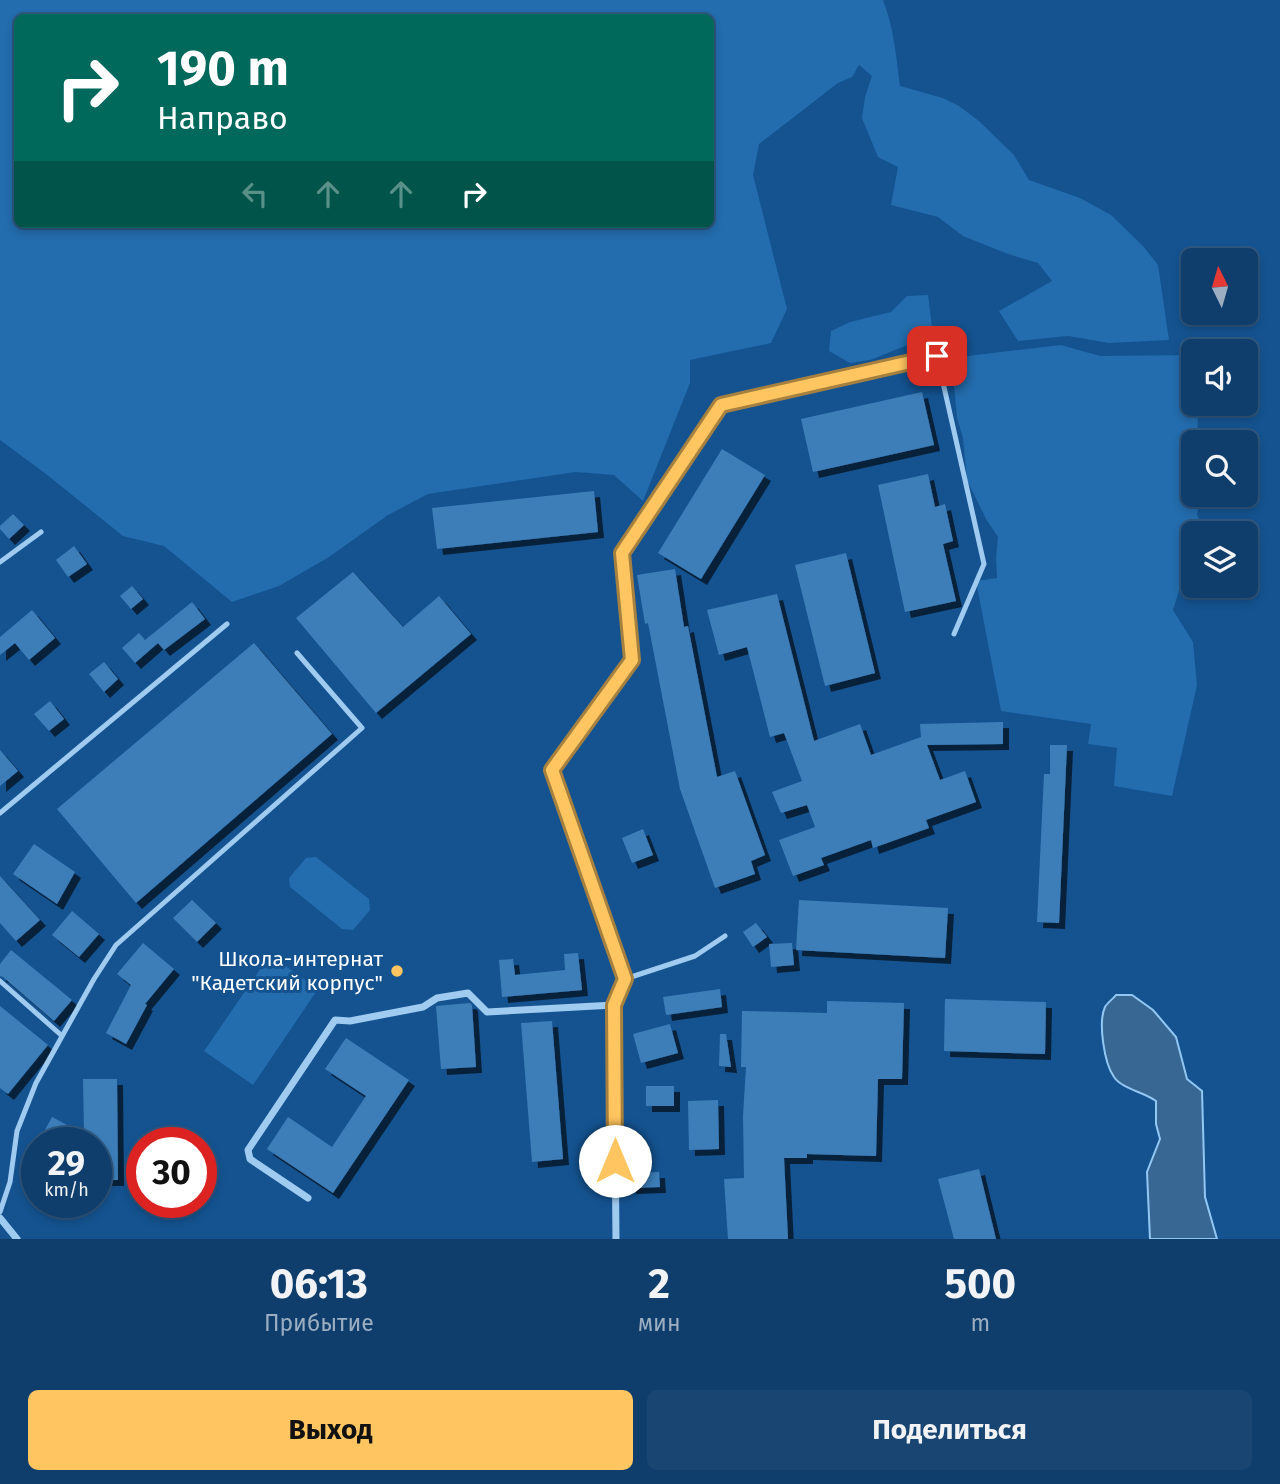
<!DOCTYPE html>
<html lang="ru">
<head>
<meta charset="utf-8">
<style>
  :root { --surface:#0f3e6c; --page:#184572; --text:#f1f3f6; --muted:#9baec2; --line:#2f577f; --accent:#ffc560 }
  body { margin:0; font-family:"Fira Sans",sans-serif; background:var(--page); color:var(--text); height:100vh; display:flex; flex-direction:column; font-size:26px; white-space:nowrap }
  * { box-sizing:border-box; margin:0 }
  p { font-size:23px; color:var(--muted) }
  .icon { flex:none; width:38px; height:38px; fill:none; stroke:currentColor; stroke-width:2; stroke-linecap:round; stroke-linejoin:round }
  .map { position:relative; height:1239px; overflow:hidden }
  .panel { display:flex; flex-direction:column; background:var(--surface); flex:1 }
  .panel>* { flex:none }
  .banner { position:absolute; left:14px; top:14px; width:700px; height:214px; border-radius:10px; box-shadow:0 4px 10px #0003,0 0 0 2px var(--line); background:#00695c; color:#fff; overflow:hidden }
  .needle { width:46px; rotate:355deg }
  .buttons { position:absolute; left:1181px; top:248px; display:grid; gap:14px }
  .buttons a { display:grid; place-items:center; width:77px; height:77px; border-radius:10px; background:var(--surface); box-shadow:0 4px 10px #0003,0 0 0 2px var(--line); font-size:35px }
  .speed { position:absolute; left:21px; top:1127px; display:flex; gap:14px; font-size:35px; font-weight:700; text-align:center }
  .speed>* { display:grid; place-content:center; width:91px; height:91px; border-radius:50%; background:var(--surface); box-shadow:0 4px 10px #0003,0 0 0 2px var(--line); line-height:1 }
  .speed small { font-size:18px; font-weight:400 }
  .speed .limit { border:10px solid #d22; background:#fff; color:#111 }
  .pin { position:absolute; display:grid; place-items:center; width:60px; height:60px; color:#fff; margin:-30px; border-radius:14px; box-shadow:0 4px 10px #0006 }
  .me { position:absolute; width:77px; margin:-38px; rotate:0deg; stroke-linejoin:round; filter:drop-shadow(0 0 5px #0008) }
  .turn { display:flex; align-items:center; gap:24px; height:147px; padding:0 28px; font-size:32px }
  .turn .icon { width:91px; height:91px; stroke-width:2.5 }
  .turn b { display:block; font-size:49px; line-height:60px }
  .lanes { display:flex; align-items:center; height:66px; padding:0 28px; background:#0003; justify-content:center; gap:35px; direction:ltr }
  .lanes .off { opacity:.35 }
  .eta { display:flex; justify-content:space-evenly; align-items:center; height:119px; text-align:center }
  .eta b { font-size:42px; font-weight:700; line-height:49px }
  .button { display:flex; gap:14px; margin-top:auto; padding:14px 28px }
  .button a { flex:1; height:80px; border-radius:10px; background:var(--accent); color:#111; font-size:28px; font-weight:700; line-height:80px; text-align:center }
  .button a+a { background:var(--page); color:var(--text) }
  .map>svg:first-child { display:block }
  .green { fill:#236cad; fill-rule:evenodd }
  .water { fill:#396793; stroke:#92c7f4; stroke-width:2 }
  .building { fill:#3d7eb9; filter:url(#shadow) }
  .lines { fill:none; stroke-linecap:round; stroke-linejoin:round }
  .lane { stroke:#a0cbf1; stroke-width:5 }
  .street { stroke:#a0cbf1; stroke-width:7 }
  .route-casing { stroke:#a6803e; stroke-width:18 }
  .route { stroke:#ffc560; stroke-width:12 }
  .poi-dot { fill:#ffc560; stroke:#145390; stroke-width:2.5 }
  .labels { text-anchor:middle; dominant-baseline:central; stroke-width:6; stroke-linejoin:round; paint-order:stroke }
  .poi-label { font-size:21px; fill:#fff; stroke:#145390; text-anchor:end }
</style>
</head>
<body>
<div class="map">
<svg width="1280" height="1239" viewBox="0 0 1280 1239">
  <defs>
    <filter id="shadow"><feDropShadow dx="6" dy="6" stdDeviation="0" flood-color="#0009"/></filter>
  </defs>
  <rect width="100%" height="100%" fill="#145390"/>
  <g class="green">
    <path d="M0 0H883C894 28 896 56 900 86L943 98 959 106 979 121 1014 155 1029 180 1080 198 1111 215 1143 246 1158 265 1169 340 1109 343 1068 336 1018 341 999 311 1052 281 1038 263 1008 254 963 236 938 217 891 205 898 167 878 157 862 118 865 97 872 76 859 65 852 77 838 83 759 144 753 175 787 309 771 343 690 360V383L643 501 614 475 576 472 428 494 388 515 329 557 279 586 232 602 164 546 123 536 46 474 0 440ZM18 18H710V224H18Z"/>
    <path d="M928 295 933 335 870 360 850 363 829 351 831 331 850 322 891 312 907 296Z"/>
    <path d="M1061 345 1100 356 1193 355 1194 390 1191 394 1198 414 1197 443H1194V495H1200L1197 515 1205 533 1194 534 1193 544 1189 549 1186 568 1173 610 1193 642 1197 685 1172 796 1114 786 1117 748 1088 744 1091 724 1001 711 976 581 997 578 996 558 998 537 986 519 967 480 963 438 957 418 953 375 959 357Z"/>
    <path d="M316 857 369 899 370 910 353 930 342 929 290 887 289 878 306 858Z"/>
    <path d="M270 955 318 989 253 1085 204 1051Z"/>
  </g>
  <path class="water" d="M1116 995H1132L1153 1010 1176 1037 1187 1079 1202 1091 1205 1197 1217 1239H1150L1147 1172 1160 1139 1156 1124V1101C1144 1092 1122 1089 1114 1077 1104 1063 1098 1022 1105 1007 1107 1003 1113 999 1116 995Z"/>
  <g class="building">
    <path d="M922 392 934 445 813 472 801 419Z"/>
    <path d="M722 449 765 475 701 579 658 553Z"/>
    <path d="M928 474 935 507 945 504 953 541 943 544 956 601 905 612 878 485Z"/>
    <path d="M594 491 598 532 437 549 432 508Z"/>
    <path d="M13 514 24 525 9 539 0 529V526Z"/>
    <path d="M74 546 87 564 68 577 56 560Z"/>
    <path d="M846 553 875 673 825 686 795 565Z"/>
    <path d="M675 569 684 627 688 626 717 777 735 771 765 855 751 861 755 874 715 888 680 789 648 623 645 624 637 575Z"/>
    <path d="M353 572 403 627 439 596 471 634 376 713 296 618Z"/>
    <path d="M132 586 143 599 131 609 120 596Z"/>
    <path d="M777 594 814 741 860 724 871 755 921 737 920 724 1003 722V744L927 745 940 780 965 771 976 802 926 820 929 828 873 848 871 840 821 858 824 865 793 876 779 840 815 827 807 805 781 813 772 792 802 781 784 733 770 737 747 647 719 655 707 610Z"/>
    <path d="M192 602 205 619 164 650 158 643 135 663 122 648 139 633 145 640Z"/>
    <path d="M32 610 55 638 29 660 15 643 0 655V637Z"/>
    <path d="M254 643 332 734 136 903 57 809Z"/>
    <path d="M104 662 118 679 104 692 89 674Z"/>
    <path d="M50 701 64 719 49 731 34 714Z"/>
    <path d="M1050 745H1067L1059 923 1037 922 1044 774H1050Z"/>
    <path d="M0 750 18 771 0 786Z"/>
    <path d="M643 829 653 855 632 863 622 838Z"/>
    <path d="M34 844 75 872 57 904 13 874Z"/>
    <path d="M0 876 40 920 16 941 0 923Z"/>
    <path d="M192 900 216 923 197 942 173 918Z"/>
    <path d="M799 900 948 908 945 958 796 950Z"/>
    <path d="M72 911 99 934 79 957 52 935Z"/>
    <path d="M756 923 767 937 753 947 743 932Z"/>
    <path d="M143 943 174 969 145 1004 147 1005 126 1044 106 1033 131 985 117 974Z"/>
    <path d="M792 943 794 965 771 967 769 944Z"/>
    <path d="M11 950 72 1000 54 1021 3 977 0 976V964Z"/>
    <path d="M578 953 582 990 502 997 499 960 513 959 515 975 565 970 564 954Z"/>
    <path d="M720 989 722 1007 666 1015 663 997Z"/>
    <path d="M945 999 1046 1002 1045 1054 944 1051Z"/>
    <path d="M827 1001 904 1003 902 1079H878L876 1156 807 1154V1158H784L788 1239H728L724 1179 744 1178 743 1116 746 1067H741L742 1011 827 1013Z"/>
    <path d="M470 1003 472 1005 476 1067 441 1069 436 1006Z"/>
    <path d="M0 1006 48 1045 8 1094 0 1088Z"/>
    <path d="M552 1021 563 1159 532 1162 521 1023Z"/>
    <path d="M670 1024 678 1053 641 1063 633 1034Z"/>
    <path d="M720 1034H726L731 1067 719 1066Z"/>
    <path d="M346 1038 409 1080 333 1193 267 1149 288 1117 332 1147 366 1096 325 1069Z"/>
    <path d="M83 1079H117L118 1180H96V1143H38L52 1117 84 1134Z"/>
    <rect x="646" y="1086" width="28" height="20"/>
    <path d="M718 1100 719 1149 689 1150 688 1101Z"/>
    <path d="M37 1144V1185L20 1175Z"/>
    <path d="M979 1169 996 1239H954L938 1179Z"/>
    <path d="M659 1172 660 1187 630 1188V1173Z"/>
  </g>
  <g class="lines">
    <g class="lane">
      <path d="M0 562 41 532"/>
      <path d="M0 813 227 624"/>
      <path d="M625 979 552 770 632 660 622 553 721 405 937 356 984 564 954 634"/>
      <path d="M0 981 61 1035"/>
      <path d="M614 1005 625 979 695 956 725 936"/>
      <path d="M0 1212 10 1182 17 1131 36 1083 94 979 116 945 362 728 297 653"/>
    </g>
    <g class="street">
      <path d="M308 1198 250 1159 248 1150 335 1020 350 1021 423 1007 437 998 468 993 487 1012 614 1005 616 1239"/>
      <path d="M0 1218 17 1239"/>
    </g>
  </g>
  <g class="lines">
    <defs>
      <path id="route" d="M615 1161 614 1005 625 979 552 770 632 660 622 553 721 405 937 356"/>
    </defs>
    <use href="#route" class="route-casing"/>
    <use href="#route" class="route"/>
  </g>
  <circle class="poi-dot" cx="397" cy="971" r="7"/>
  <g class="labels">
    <g class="poi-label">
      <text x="383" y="959">Школа-интернат<tspan x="383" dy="24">"Кадетский корпус"</tspan></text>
    </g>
  </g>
</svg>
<div class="buttons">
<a><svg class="needle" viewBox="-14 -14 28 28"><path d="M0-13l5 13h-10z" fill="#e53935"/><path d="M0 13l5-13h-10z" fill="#9baec2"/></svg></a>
<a><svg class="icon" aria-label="sound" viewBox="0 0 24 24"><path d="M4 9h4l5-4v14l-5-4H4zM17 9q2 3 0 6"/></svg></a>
<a><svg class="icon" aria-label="search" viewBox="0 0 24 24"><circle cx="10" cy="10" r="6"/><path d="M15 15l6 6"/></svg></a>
<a><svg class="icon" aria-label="layers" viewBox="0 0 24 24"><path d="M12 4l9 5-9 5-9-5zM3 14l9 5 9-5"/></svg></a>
</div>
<div class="speed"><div>29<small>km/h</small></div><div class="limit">30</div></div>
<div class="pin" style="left:937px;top:356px;background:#d93025"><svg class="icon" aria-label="arrive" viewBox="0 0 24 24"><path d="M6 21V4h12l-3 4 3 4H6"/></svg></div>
<svg class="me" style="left:615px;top:1161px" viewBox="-20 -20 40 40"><circle r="19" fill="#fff"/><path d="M0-13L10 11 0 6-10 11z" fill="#ffc560"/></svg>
<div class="banner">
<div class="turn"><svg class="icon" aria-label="right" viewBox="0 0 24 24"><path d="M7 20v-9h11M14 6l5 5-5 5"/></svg><div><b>190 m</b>Направо</div></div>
<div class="lanes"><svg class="icon off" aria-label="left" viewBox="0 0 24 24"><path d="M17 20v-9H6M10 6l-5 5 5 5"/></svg><svg class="icon off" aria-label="ahead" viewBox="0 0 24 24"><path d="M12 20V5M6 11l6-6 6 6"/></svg><svg class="icon off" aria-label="ahead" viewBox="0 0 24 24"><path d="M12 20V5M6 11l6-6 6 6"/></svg><svg class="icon" aria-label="right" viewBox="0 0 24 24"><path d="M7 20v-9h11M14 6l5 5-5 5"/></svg></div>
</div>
</div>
<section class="panel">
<div class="eta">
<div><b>06:13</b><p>Прибытие</p></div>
<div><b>2</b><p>мин</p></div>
<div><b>500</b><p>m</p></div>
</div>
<div class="button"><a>Выход</a><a>Поделиться</a></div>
</section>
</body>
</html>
